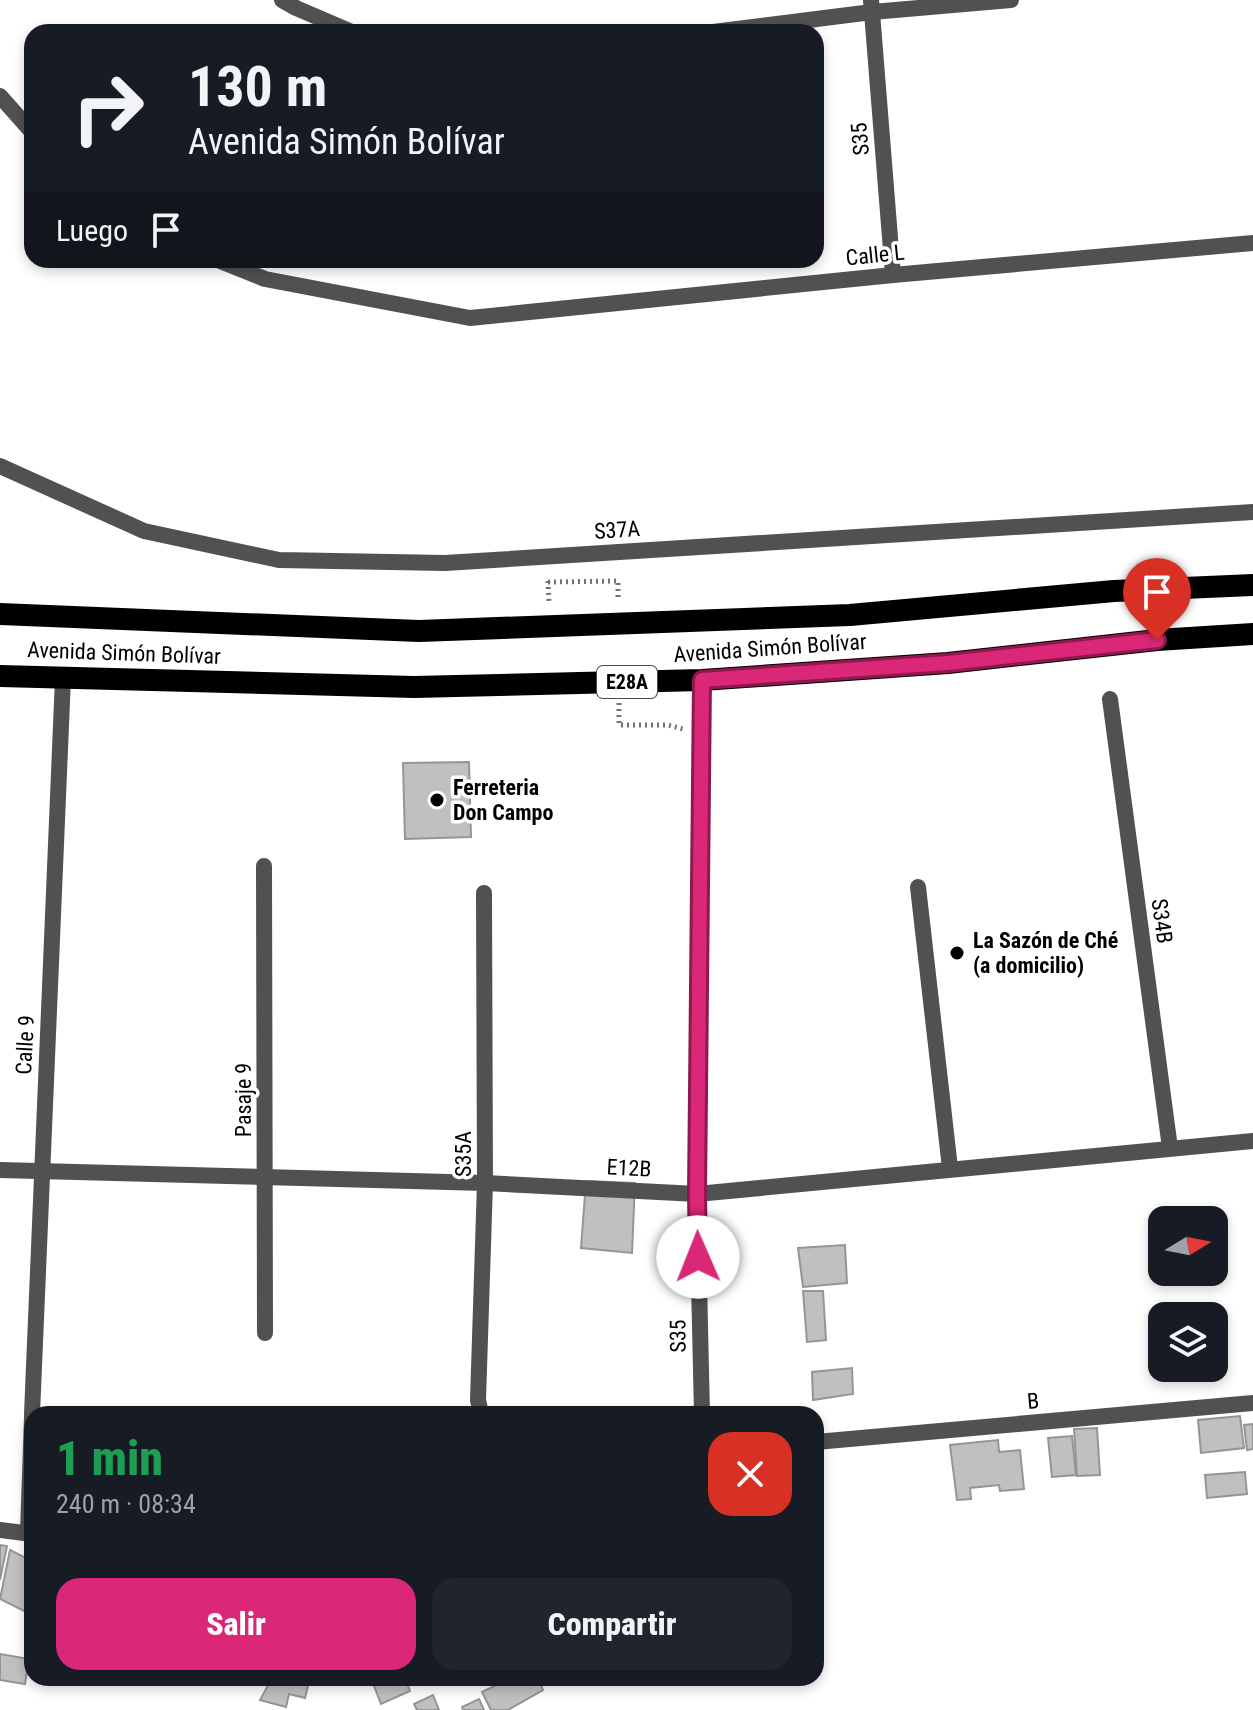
<!DOCTYPE html>
<html lang="es">
<head>
<meta charset="utf-8">
<style>
  :root { --surface:#171b24; --page:#20242c; --text:#f1f3f6; --muted:#9ea1a6; --accent:#db2777 }
  body { margin:0; font-family:"Roboto Condensed",sans-serif; background:var(--page); color:var(--text); height:100vh; display:flex; flex-direction:column; font-size:30px; white-space:nowrap }
  * { box-sizing:border-box; margin:0 }
  p { font-size:26px; color:var(--muted) }
  .icon { flex:none; width:44px; height:44px; fill:none; stroke:currentColor; stroke-width:2; stroke-linecap:round; stroke-linejoin:round }
  .map { position:relative; flex:1; overflow:hidden }
  .side { position:absolute; left:24px; top:1406px; width:800px; height:280px; display:flex; flex-direction:column; background:var(--surface); border-radius:24px; box-shadow:0 4px 12px #0003 }
  .side>* { flex:none }
  .hud { position:absolute; left:24px; top:24px; width:800px; height:244px; border-radius:24px; box-shadow:0 4px 12px #0003; background:#171b24; color:var(--text); overflow:hidden }
  .needle { width:52px; rotate:80deg }
  .controls { position:absolute; left:1148px; top:1206px; display:grid; gap:16px }
  .controls a { display:grid; place-items:center; width:80px; height:80px; border-radius:16px; background:var(--surface); box-shadow:0 4px 12px #0003; font-size:40px }
  .pin { position:absolute; display:grid; place-items:center; width:68px; height:68px; color:#fff; margin:-82px -34px; border-radius:50% 50% 50% 0; rotate:-45deg; box-shadow:0 0 8px #0007 }
  .pin .icon { rotate:45deg }
  .me { position:absolute; width:88px; margin:-44px; rotate:359deg; stroke-linejoin:round; filter:drop-shadow(0 0 6px #0008) }
  .turn { display:flex; align-items:center; gap:28px; height:168px; padding:0 32px; font-size:36px }
  .turn .icon { width:104px; height:104px; stroke-width:2.5 }
  .turn b { display:block; font-size:56px; line-height:68px }
  .then { display:flex; align-items:center; height:76px; padding:0 32px; background:#0003; gap:16px; font-size:30px }
  .round { display:grid; place-items:center; flex:none; width:84px; height:84px; border-radius:24px; background:var(--page) }
  .headline { display:flex; align-items:center; justify-content:space-between; height:136px; padding:0 32px }
  h1 { font-size:48px; font-weight:800; line-height:60px; color:#1e9e55 }
  .button { display:flex; gap:16px; margin-top:auto; padding:16px 32px }
  .button a { flex:1; height:92px; border-radius:24px; background:var(--accent); color:#fff; font-size:32px; font-weight:800; line-height:92px; text-align:center }
  .button a+a { background:var(--page); color:var(--text) }
  .map>svg:first-child { display:block }
  .building { fill:#c0c0c0; stroke:#959595; stroke-width:2 }
  .lines { fill:none; stroke-linecap:round; stroke-linejoin:round }
  .path { stroke:#737373; stroke-width:5; stroke-dasharray:2 4; stroke-linecap:butt }
  .minor { stroke:#515151; stroke-width:16 }
  .trunk { stroke:#000; stroke-width:22 }
  .route-casing { stroke:#8e194d; stroke-width:20 }
  .route { stroke:#db2777; stroke-width:14 }
  .poi-dot { fill:#000; stroke:#fff; stroke-width:3 }
  .labels { text-anchor:middle; dominant-baseline:central; stroke-width:7; stroke-linejoin:round; paint-order:stroke }
  .shield { fill:#fff; stroke:#4c4c4c; stroke-width:2 }
  .shield-label { font-size:20px; font-weight:bold; fill:#000 }
  .street-label { font-size:22px; fill:#000; stroke:#fff }
  .poi-label { font-size:22px; font-weight:bold; fill:#000; stroke:#fff; text-anchor:start }
</style>
</head>
<body>
<div class="map">
<svg width="1253" height="1710" viewBox="0 0 1253 1710">
  <rect width="100%" height="100%" fill="#fff"/>
  <g class="building">
    <path d="M469 762 471 837 405 839 403 763Z"/>
    <path d="M586 1181 635 1183 632 1253 581 1248Z"/>
    <path d="M845 1245 847 1283 803 1287 798 1248Z"/>
    <path d="M803 1291H823L826 1340 807 1342Z"/>
    <path d="M852 1368 853 1394 813 1400 812 1372Z"/>
    <path d="M1240 1416 1244 1448 1201 1453 1198 1420Z"/>
    <path d="M1253 1424V1449L1247 1450 1244 1425Z"/>
    <path d="M1097 1428 1100 1475 1077 1476 1074 1429Z"/>
    <path d="M1072 1436 1076 1475 1052 1477 1048 1438Z"/>
    <path d="M998 1440 999 1452 1020 1450 1024 1489 1000 1491 999 1485 970 1488 971 1499 957 1500 950 1445Z"/>
    <path d="M1245 1472 1247 1494 1207 1498 1205 1475Z"/>
    <path d="M0 1545 7 1546 0 1580Z"/>
    <path d="M10 1550 32 1561V1615L0 1599Z"/>
    <path d="M0 1654 29 1659 25 1684 0 1680Z"/>
    <path d="M272 1678H310L305 1698 289 1694 286 1707 260 1700Z"/>
    <path d="M371 1678H405L410 1691 381 1704Z"/>
    <path d="M511 1678H538L543 1690 508 1710H491L482 1692Z"/>
    <path d="M433 1695 439 1710H417L414 1704Z"/>
    <path d="M479 1699 484 1710H463L462 1707Z"/>
  </g>
  <g class="lines">
    <g class="path">
      <path d="M548 581 549 603"/>
      <path d="M548 582 618 581V601"/>
      <path d="M619 703V725H668L683 729"/>
    </g>
    <g class="minor">
      <path d="M282 0 296 8 352 32"/>
      <path d="M871 0 893 275"/>
      <path d="M713 32 872 12 1011 0"/>
      <path d="M0 96 32 132"/>
      <path d="M218 260 265 279 470 318 893 275 1253 243"/>
      <path d="M0 466 144 531 279 560 445 563 1253 512"/>
      <path d="M702 680 697 1194 702 1414"/>
      <path d="M1110 699 1170 1148"/>
      <path d="M264 866 265 1333"/>
      <path d="M918 887 950 1168"/>
      <path d="M0 1170 485 1183 697 1194 1253 1141"/>
      <path d="M32 1414 63 678"/>
      <path d="M481 1414 478 1400 485 1183 484 893"/>
      <path d="M816 1442 1253 1403"/>
      <path d="M0 1530 32 1534"/>
      <path d="M28 1532 32 1417"/>
    </g>
    <g class="trunk">
      <path d="M0 614 419 631 850 615 1114 591 1253 585"/>
      <path d="M0 676 414 687 702 680 948 663 1157 640 1253 634"/>
    </g>
  </g>
  <g class="lines">
    <defs>
      <path id="route" d="M698 1257 697 1194 702 680 948 663 1157 640"/>
    </defs>
    <use href="#route" class="route-casing"/>
    <use href="#route" class="route"/>
  </g>
  <g class="poi-dot">
    <circle cx="437" cy="800" r="8"/>
    <circle cx="957" cy="953" r="8"/>
  </g>
  <g class="labels">
    <rect class="shield" x="597" y="666" width="60" height="32" rx="6"/>
    <g class="shield-label">
      <text x="627" y="682">E28A</text>
    </g>
    <g class="street-label">
      <text transform="translate(860 139) rotate(-95)">S35</text>
      <text transform="translate(875 255) rotate(-6)">Calle L</text>
      <text transform="translate(617 530) rotate(-4)">S37A</text>
      <text transform="translate(770 648) rotate(-4)">Avenida Simón Bolívar</text>
      <text transform="translate(124 653) rotate(2)">Avenida Simón Bolívar</text>
      <text transform="translate(1162 921) rotate(82)">S34B</text>
      <text transform="translate(25 1045) rotate(-87)">Calle 9</text>
      <text transform="translate(243 1100) rotate(-90)">Pasaje 9</text>
      <text transform="translate(463 1154) rotate(-90)">S35A</text>
      <text transform="translate(629 1168) rotate(3)">E12B</text>
      <text transform="translate(678 1336) rotate(-91)">S35</text>
      <text transform="translate(1033 1401) rotate(-5)">B</text>
    </g>
    <g class="poi-label">
      <text x="453" y="787">Ferreteria<tspan x="453" dy="25">Don Campo</tspan></text>
      <text x="973" y="940">La Sazón de Ché<tspan x="973" dy="25">(a domicilio)</tspan></text>
    </g>
  </g>
</svg>
<div class="controls">
<a><svg class="needle" viewBox="-14 -14 28 28"><path d="M0-13l5 13h-10z" fill="#e53935"/><path d="M0 13l5-13h-10z" fill="#9ea1a6"/></svg></a>
<a><svg class="icon" aria-label="layers" viewBox="0 0 24 24"><path d="M12 4l9 5-9 5-9-5zM3 14l9 5 9-5"/></svg></a>
</div>
<div class="pin" style="left:1157px;top:640px;background:#d93025"><svg class="icon" aria-label="arrive" viewBox="0 0 24 24"><path d="M6 21V4h12l-3 4 3 4H6"/></svg></div>
<svg class="me" style="left:698px;top:1257px" viewBox="-20 -20 40 40"><circle r="19" fill="#fff"/><path d="M0-13L10 11 0 6-10 11z" fill="#db2777"/></svg>
<div class="hud">
<div class="turn"><svg class="icon" aria-label="right" viewBox="0 0 24 24"><path d="M7 20v-9h11M14 6l5 5-5 5"/></svg><div><b>130 m</b>Avenida Simón Bolívar</div></div>
<div class="then">Luego<svg class="icon" aria-label="arrive" viewBox="0 0 24 24"><path d="M6 21V4h12l-3 4 3 4H6"/></svg></div>
</div>
<section class="side">
<div class="headline"><div><h1>1 min</h1><p>240 m · 08:34</p></div><a class="round" style="background:#d93025;color:#fff"><svg class="icon" aria-label="close" viewBox="0 0 24 24"><path d="M6 6l12 12M18 6L6 18"/></svg></a></div>
<div class="button"><a>Salir</a><a>Compartir</a></div>
</section>
</div>
</body>
</html>
